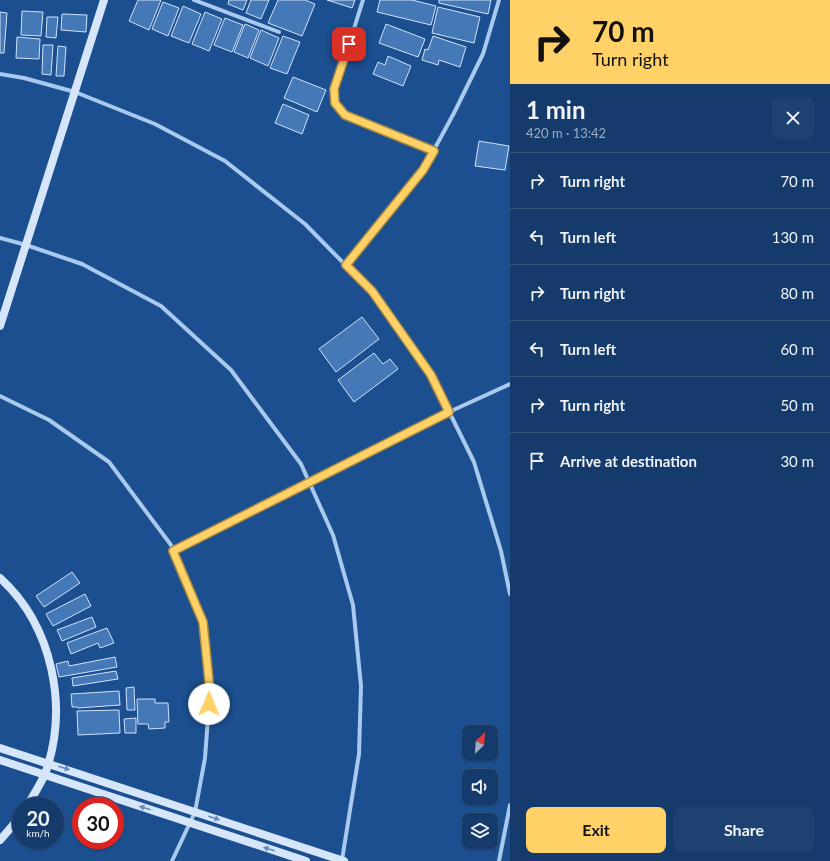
<!DOCTYPE html>
<html lang="en">
<head>
<meta charset="utf-8">
<style>
  :root { --surface:#143b6b; --page:#1d4271; --text:#f1f3f6; --muted:#9dadc1; --line:#33557e; --accent:#ffd166 }
  body { margin:0; font-family:Lato,sans-serif; background:var(--page); color:var(--text); height:100vh; display:flex; flex-direction:column; font-size:15px; white-space:nowrap }
  * { box-sizing:border-box; margin:0 }
  p { font-size:13px; color:var(--muted) }
  .icon { flex:none; width:22px; height:22px; fill:none; stroke:currentColor; stroke-width:2; stroke-linecap:round; stroke-linejoin:round }
  .map { position:relative; flex:1; overflow:hidden }
  .side { display:flex; flex-direction:column; background:var(--surface); width:320px }
  .side>* { flex:none }
  .hud { background:#ffd166; color:#111; overflow:hidden }
  .needle { width:26px; rotate:25deg }
  .fabs { position:absolute; left:462px; top:725px; display:grid; gap:8px }
  .fabs a { display:grid; place-items:center; width:36px; height:36px; border-radius:8px; background:var(--surface); box-shadow:0 1px 3px #0004,0 0 0 1px var(--line); font-size:20px }
  .speed { position:absolute; left:12px; top:797px; display:flex; gap:8px; font-size:20px; font-weight:700; text-align:center }
  .speed>* { display:grid; place-content:center; width:52px; height:52px; border-radius:50%; background:var(--surface); box-shadow:0 1px 3px #0004,0 0 0 1px var(--line); line-height:1 }
  .speed small { font-size:10px; font-weight:400 }
  .speed .limit { border:6px solid #d22; background:#fff; color:#111 }
  .pin { position:absolute; display:grid; place-items:center; width:34px; height:34px; color:#fff; margin:-17px; border-radius:8px; box-shadow:0 2px 6px #0006 }
  .me { position:absolute; width:44px; margin:-22px; rotate:1deg; stroke-linejoin:round; filter:drop-shadow(0 0 3px #0008) }
  .turn { display:flex; align-items:center; gap:14px; height:84px; padding:0 16px; font-size:18px }
  .turn .icon { width:52px; height:52px; stroke-width:2.5 }
  .turn b { display:block; font-size:28px; line-height:34px }
  .round { display:grid; place-items:center; flex:none; width:42px; height:42px; border-radius:8px; background:var(--page) }
  .overview { display:flex; align-items:center; justify-content:space-between; height:68px; padding:0 16px }
  h1 { font-size:24px; font-weight:700; line-height:30px }
  .button { display:flex; gap:8px; margin-top:auto; padding:8px 16px }
  .button a { flex:1; height:46px; border-radius:8px; background:var(--accent); color:#111; font-size:16px; font-weight:700; line-height:46px; text-align:center }
  .button a+a { background:var(--page); color:var(--text) }
  ul { padding:0; list-style:none }
  li { display:flex; align-items:center; gap:12px; height:56px; padding:0 16px; border-top:1px solid var(--line) }
  li div { flex:1 }
  li b { display:block; font-size:15px }
  li em { font-style:normal }
  main { display:flex; flex:1; min-height:0 }
  .map>svg:first-child { display:block }
  .building { fill:#4478b7; stroke:#cfe3fa }
  .lines { fill:none; stroke-linecap:round; stroke-linejoin:round }
  .street { stroke:#a9c9ee; stroke-width:4 }
  .secondary { stroke:#d6e6fa; stroke-width:8 }
  .oneway { fill:#668bba }
  .route-casing { stroke:#a68842; stroke-width:10 }
  .route { stroke:#ffd166; stroke-width:7 }
</style>
</head>
<body>
<main>
<div class="map">
<svg width="510" height="861" viewBox="0 0 510 861">
  <rect width="100%" height="100%" fill="#1b4f8f"/>
  <g class="building">
    <path d="M138 0H161L149 30 129 21Z"/>
    <path d="M229 0H247L243 10 228 4Z"/>
    <path d="M251 0H269L261 19 246 13Z"/>
    <path d="M278 0H305L315 4 302 36 268 23Z"/>
    <path d="M327 0H355L352 8Z"/>
    <path d="M380 0H412L436 6 431 25 377 12Z"/>
    <path d="M439 0H491L488 14 439 3Z"/>
    <path d="M163 2 179 8 168 36 152 29Z"/>
    <path d="M183 6 201 14 189 43 171 36Z"/>
    <path d="M438 7 480 17 474 43 432 33Z"/>
    <path d="M22 11 43 12 41 36 21 35Z"/>
    <path d="M0 12 7 13 4 53H0Z"/>
    <path d="M205 12 222 19 209 51 192 44Z"/>
    <path d="M62 14 87 15 86 32 61 30Z"/>
    <path d="M47 17H58L56 38 46 37Z"/>
    <path d="M225 18 243 25 232 52 214 45Z"/>
    <path d="M245 24 259 30 248 58 234 52Z"/>
    <path d="M386 24 425 39 418 57 379 43Z"/>
    <path d="M261 30 279 38 268 66 250 58Z"/>
    <path d="M283 36 300 42 287 74 270 68Z"/>
    <path d="M433 36 466 47 460 67 439 60 438 65 422 60 425 49 428 50Z"/>
    <path d="M17 37 40 39 39 59 16 58Z"/>
    <path d="M43 45H53L51 75 42 74Z"/>
    <path d="M58 46 66 47 64 76H56Z"/>
    <path d="M388 56 411 66 403 86 373 74 378 62 385 65Z"/>
    <path d="M293 77 326 90 317 112 284 98Z"/>
    <path d="M283 104 309 115 302 134 275 123Z"/>
    <path d="M479 141 509 146 505 170 475 166Z"/>
    <path d="M362 317 379 339 336 372 319 349Z"/>
    <path d="M374 353 383 364 390 359 398 369 354 402 338 380Z"/>
    <path d="M72 572 80 583 44 607 36 596Z"/>
    <path d="M85 594 91 606 53 626 46 614Z"/>
    <path d="M92 617 96 627 62 641 57 630Z"/>
    <path d="M107 628 114 643 100 648 98 643 71 654 67 643Z"/>
    <path d="M115 657 117 667 59 677 56 664 68 661 69 666Z"/>
    <path d="M116 671 118 679 73 686 72 678Z"/>
    <path d="M134 687 135 710H127L126 688Z"/>
    <path d="M119 691 120 705 78 708 77 707H72L71 694Z"/>
    <path d="M137 699H155V703H168L169 722H165V728L149 729 148 724H138Z"/>
    <path d="M119 710 120 733 78 735 77 711Z"/>
    <path d="M136 718V733H125L124 719Z"/>
  </g>
  <g class="lines">
    <g class="street">
      <path d="M194 0 279 32"/>
      <path d="M363 0 335 89V103L345 115 434 151"/>
      <path d="M0 74 24 78 75 92 155 124 225 161 305 224 371 291 431 375 474 462 501 551 510 594"/>
      <path d="M0 238 26 245 82 264 161 306 231 370 301 464 333 535 353 605 361 686 359 754 342 860"/>
      <path d="M346 265 423 170 454 113 483 54 499 0"/>
      <path d="M0 396 49 420 109 462 171 545 203 622 210 691 205 758 195 812 172 861"/>
      <path d="M173 551 449 412 510 384"/>
      <path d="M499 861 510 805"/>
    </g>
    <g class="secondary">
      <path d="M0 326 104 0"/>
      <path d="M0 578C53 626 69 708 45 774 40 785 33 796 27 806"/>
      <path d="M0 748 344 861"/>
      <path d="M0 760 306 861"/>
      <path d="M0 840 21 816"/>
    </g>
  </g>
  <defs><path id="oneway-solid" d="M-6-.8H1V-3.2L6.5 0L1 3.2V.8H-6Z"/></defs>
  <g class="oneway">
    <use href="#oneway-solid" transform="translate(64 768) rotate(18)"/>
    <use href="#oneway-solid" transform="translate(145 808) rotate(-162)"/>
    <use href="#oneway-solid" transform="translate(214 818) rotate(18)"/>
    <use href="#oneway-solid" transform="translate(269 849) rotate(-162)"/>
  </g>
  <g class="lines">
    <defs>
      <path id="route" d="M209 704 210 691 203 622 173 551 449 412 431 375 372 291 346 265 423 170 434 151 345 115 335 103 334 89 349 44"/>
    </defs>
    <use href="#route" class="route-casing"/>
    <use href="#route" class="route"/>
  </g>
</svg>
<div class="fabs">
<a><svg class="needle" viewBox="-14 -14 28 28"><path d="M0-13l5 13h-10z" fill="#e53935"/><path d="M0 13l5-13h-10z" fill="#9dadc1"/></svg></a>
<a><svg class="icon" aria-label="sound" viewBox="0 0 24 24"><path d="M4 9h4l5-4v14l-5-4H4zM17 9q2 3 0 6"/></svg></a>
<a><svg class="icon" aria-label="layers" viewBox="0 0 24 24"><path d="M12 4l9 5-9 5-9-5zM3 14l9 5 9-5"/></svg></a>
</div>
<div class="speed"><div>20<small>km/h</small></div><div class="limit">30</div></div>
<div class="pin" style="left:349px;top:44px;background:#d93025"><svg class="icon" aria-label="arrive" viewBox="0 0 24 24"><path d="M6 21V4h12l-3 4 3 4H6"/></svg></div>
<svg class="me" style="left:209px;top:704px" viewBox="-20 -20 40 40"><circle r="19" fill="#fff"/><path d="M0-13L10 11 0 6-10 11z" fill="#ffd166"/></svg>
</div>
<section class="side">
<div class="hud">
<div class="turn"><svg class="icon" aria-label="right" viewBox="0 0 24 24"><path d="M7 20v-9h11M14 6l5 5-5 5"/></svg><div><b>70 m</b>Turn right</div></div>
</div>
<div class="overview"><div><h1>1 min</h1><p>420 m · 13:42</p></div><a class="round"><svg class="icon" aria-label="close" viewBox="0 0 24 24"><path d="M6 6l12 12M18 6L6 18"/></svg></a></div>
<ul>
<li><svg class="icon" aria-label="right" viewBox="0 0 24 24"><path d="M7 20v-9h11M14 6l5 5-5 5"/></svg><div><b>Turn right</b></div><em>70 m</em></li>
<li><svg class="icon" aria-label="left" viewBox="0 0 24 24"><path d="M17 20v-9H6M10 6l-5 5 5 5"/></svg><div><b>Turn left</b></div><em>130 m</em></li>
<li><svg class="icon" aria-label="right" viewBox="0 0 24 24"><path d="M7 20v-9h11M14 6l5 5-5 5"/></svg><div><b>Turn right</b></div><em>80 m</em></li>
<li><svg class="icon" aria-label="left" viewBox="0 0 24 24"><path d="M17 20v-9H6M10 6l-5 5 5 5"/></svg><div><b>Turn left</b></div><em>60 m</em></li>
<li><svg class="icon" aria-label="right" viewBox="0 0 24 24"><path d="M7 20v-9h11M14 6l5 5-5 5"/></svg><div><b>Turn right</b></div><em>50 m</em></li>
<li><svg class="icon" aria-label="arrive" viewBox="0 0 24 24"><path d="M6 21V4h12l-3 4 3 4H6"/></svg><div><b>Arrive at destination</b></div><em>30 m</em></li>
</ul>
<div class="button"><a>Exit</a><a>Share</a></div>
</section>
</main>
</body>
</html>
